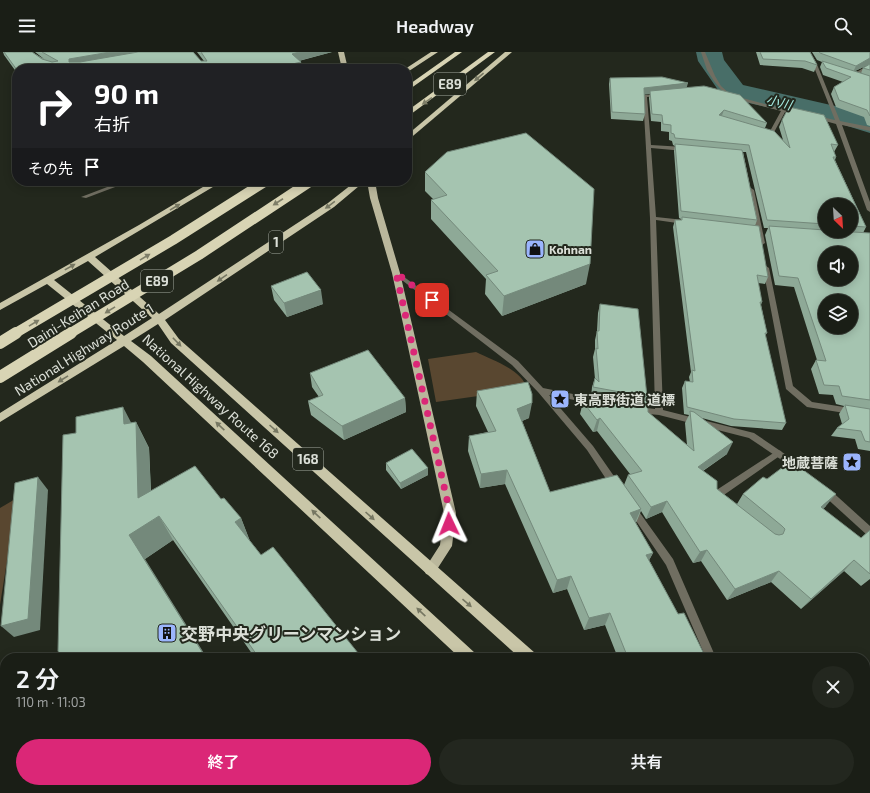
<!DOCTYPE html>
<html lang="ja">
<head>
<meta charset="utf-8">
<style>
  :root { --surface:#1a1e16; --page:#23271f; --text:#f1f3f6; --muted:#9fa2a1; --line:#383c35; --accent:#db2777 }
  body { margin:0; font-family:"Exo 2","Noto Sans JP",sans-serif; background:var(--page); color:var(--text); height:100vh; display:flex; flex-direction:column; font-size:15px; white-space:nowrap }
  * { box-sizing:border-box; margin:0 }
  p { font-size:13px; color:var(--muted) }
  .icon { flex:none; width:22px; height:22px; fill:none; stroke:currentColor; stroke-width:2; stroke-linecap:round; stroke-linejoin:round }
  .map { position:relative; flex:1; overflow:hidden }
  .drawer { position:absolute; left:0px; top:601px; width:870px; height:140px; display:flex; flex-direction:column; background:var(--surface); border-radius:16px 16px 0 0; box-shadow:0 2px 10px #0003,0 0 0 1px var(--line) }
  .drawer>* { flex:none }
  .top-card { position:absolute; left:12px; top:12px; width:400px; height:122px; border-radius:16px; box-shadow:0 2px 10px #0003,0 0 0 1px var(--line); background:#202124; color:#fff; overflow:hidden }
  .needle { width:26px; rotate:155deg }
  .buttons { position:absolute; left:818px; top:146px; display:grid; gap:8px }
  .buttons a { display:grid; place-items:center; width:40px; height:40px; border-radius:50%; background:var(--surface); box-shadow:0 2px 10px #0003,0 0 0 1px var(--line); font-size:20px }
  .pin { position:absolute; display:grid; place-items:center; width:34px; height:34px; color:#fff; margin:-17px; border-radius:8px; box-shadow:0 2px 6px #0006 }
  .me { position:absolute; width:44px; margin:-22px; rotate:358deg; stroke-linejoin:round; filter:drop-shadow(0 0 3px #0008) }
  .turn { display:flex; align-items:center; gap:14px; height:84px; padding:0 16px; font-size:18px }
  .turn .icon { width:52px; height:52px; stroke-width:2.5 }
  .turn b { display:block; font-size:28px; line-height:34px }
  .then { display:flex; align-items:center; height:38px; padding:0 16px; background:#0003; gap:8px; font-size:15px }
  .round { display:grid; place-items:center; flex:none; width:42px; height:42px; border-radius:21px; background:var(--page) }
  .overview { display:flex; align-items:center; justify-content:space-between; height:68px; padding:0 16px }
  h1 { font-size:24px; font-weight:600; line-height:30px }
  .action { display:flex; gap:8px; margin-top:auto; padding:8px 16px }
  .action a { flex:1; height:46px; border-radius:24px; background:var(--accent); color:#fff; font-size:16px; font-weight:600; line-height:46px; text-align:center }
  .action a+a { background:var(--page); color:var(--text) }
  header { display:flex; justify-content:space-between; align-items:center; height:52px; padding:0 16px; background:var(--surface); font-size:18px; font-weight:600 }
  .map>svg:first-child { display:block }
  .green { fill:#594730 }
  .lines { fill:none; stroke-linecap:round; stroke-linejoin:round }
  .river { fill:#486e68; fill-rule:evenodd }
  .service { fill:#706e61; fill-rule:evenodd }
  .minor { fill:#706e61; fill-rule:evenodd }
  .primary { fill:#bab79c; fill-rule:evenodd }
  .trunk { fill:#c9c6a8; fill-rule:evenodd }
  .motorway { fill:#d8d4b4; fill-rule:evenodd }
  .motorway-bridge-far1 { stroke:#d8d4b4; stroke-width:10 }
  .motorway-bridge { stroke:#d8d4b4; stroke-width:12 }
  .wall { fill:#8ea997; fill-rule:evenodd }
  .shaded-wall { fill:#74897b }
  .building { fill:#a5c4b0; stroke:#74897b; fill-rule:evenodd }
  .oneway { fill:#767762 }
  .oneway2 { fill:#7e7e68 }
  .route { stroke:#db2777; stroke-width:7; stroke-dasharray:0 12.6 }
  .labels { text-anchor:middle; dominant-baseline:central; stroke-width:4; stroke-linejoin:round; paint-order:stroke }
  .far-poi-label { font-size:12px; font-weight:bold; fill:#dce0d8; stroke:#23281d; text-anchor:start }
  .shield { fill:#23281d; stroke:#a4a9a0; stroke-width:1 }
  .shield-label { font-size:13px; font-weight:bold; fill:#dce0d8 }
  .far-water-label { font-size:13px; font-style:italic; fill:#a7efe5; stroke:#23281d }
  .street-label { font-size:14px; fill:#dce0d8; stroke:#23281d }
  .poi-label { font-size:14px; font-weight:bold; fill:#dce0d8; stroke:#23281d; text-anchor:start }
  .near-poi-label { font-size:17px; font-weight:bold; fill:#dce0d8; stroke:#23281d; text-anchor:start }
</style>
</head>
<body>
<header><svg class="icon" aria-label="menu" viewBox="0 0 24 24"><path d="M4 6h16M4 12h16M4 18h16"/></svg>Headway<svg class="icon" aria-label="search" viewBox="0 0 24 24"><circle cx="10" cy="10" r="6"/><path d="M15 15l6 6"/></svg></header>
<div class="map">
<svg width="870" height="741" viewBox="0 0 870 741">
  <rect width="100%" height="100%" fill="#23281d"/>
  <g class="green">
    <path d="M476 300C492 308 523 318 527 337L436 350 428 307Z"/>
    <path d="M17 446 0 553V456Z"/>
    <path d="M0 628 5 633V657L0 662Z"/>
  </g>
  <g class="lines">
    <path class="river" d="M696 0H722L724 8 743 33 870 62V81L844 73 723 45 698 9Z"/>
    <g class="service">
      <path d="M870 12V15L854 25 850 24Z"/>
      <path d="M778 398 781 399 782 401 781 403 721 445 720 449 717 450 714 449 711 444 712 441Z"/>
    </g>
    <g class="minor">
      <path d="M701 0H705L715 24 721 34 731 43 798 61 796 62 785 60 772 84 763 82V80L769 81 781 59 727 45 714 29 707 18Z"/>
      <path d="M806 0H810L816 10 840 69 870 75V79L842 73 870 150V160L867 158 836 72 814 66 817 64 835 68 812 10Z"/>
      <path d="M660 42H662V44L647 45 651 93 684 95 687 97 684 99 651 96 656 165 684 168 687 170 684 172 656 168 663 358 754 381 801 413 802 415 801 417H795L749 386 659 363 639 361 635 358 639 355 655 357 650 166 643 44 645 43Z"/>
      <path d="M123 129H131L86 146 81 145Z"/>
      <path d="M751 136 754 138 765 191 762 193 759 191 748 138Z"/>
      <path d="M766 214 769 216 793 334 812 350 870 359V365L807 355 786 337 763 216Z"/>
      <path d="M396 219 518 309 543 336 603 348 604 350 603 352 600 353 549 343 593 394 618 430 619 433 618 436 615 437 612 436 587 398 538 340 512 313 394 222V220Z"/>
      <path d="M825 435 828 436 870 474V484L867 483 822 442 821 439 822 436Z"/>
      <path d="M632 453 635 454 673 507 716 606H706L666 513 628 457 629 454Z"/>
      <path d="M94 736H106L108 741H96Z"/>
    </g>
    <g class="primary">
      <path d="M338 0H344L348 17H342Z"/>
      <path d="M367 129H375L378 146 400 221 456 461 452 494 434 522 430 523 426 522 424 518 440 493 444 461 392 221 370 146Z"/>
      <path d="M518 736H532L531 741H517Z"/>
    </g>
    <g class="trunk">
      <path d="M431 0H438L409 19 407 20V17H405Z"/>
      <path d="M505 0H512L407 89V83Z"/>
      <path d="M213 129H223L95 205 159 262 328 151 356 129H365L334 155 165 268 179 287 535 601 537 606H520L171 291 158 272 131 289 151 304 475 601 477 606H460L143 310 124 294 0 370V361L117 288 47 232 0 258V251L139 173ZM88 209 152 266 124 284 54 228Z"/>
      <path d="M602 736H622L624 741H604Z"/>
      <path d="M669 736H689L691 741H671Z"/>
    </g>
    <g class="motorway">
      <path d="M455 0H462L407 39V34Z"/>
      <path d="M488 0H495L407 65V59Z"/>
    </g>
    <g class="motorway-bridge-far1">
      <path d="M14 282 173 188 266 129"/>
      <path d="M69 282 199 203 311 129"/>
    </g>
    <g class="motorway-bridge">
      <path d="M0 291 16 281"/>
      <path d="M0 325 71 281"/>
    </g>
  </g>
  <g class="wall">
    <path d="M3 0H32L44 7 35 0H193L201 9H204L197 0H332L299 9 301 10 302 17H17V21L4 3Z"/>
    <path d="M756 0H810L817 13 814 20 802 16 760 13Z"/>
    <path d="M812 0H870V12L855 19 861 21 863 16 870 12V74L867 73 864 65 836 55 831 42 834 35 843 30 823 23 820 15 822 10 817 8Z"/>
    <path d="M610 26 686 36 767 71 765 76 783 88 779 75 782 68 838 93 834 100 836 105 835 108 866 175 863 181 870 182V399L858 397 855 387 831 384 837 376 842 372 839 362 844 354 836 352 833 343 819 342 811 317 816 308H817L794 235 775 233 765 183 768 176H764L746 100H743L757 168 755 174 768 225 765 232 758 231 762 250 761 253 767 281 765 284 786 371 782 378 731 374 702 366 727 402 703 419 717 437 737 452 743 442 767 427 826 454 823 457 861 486 870 478V527L861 534 844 519 801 557 771 530 727 548 701 509 693 511 662 460 646 467 641 459 636 471 653 501 649 508 678 562 706 606H618L605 573 584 578 567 537 553 541 505 432 480 436 468 399 469 384 488 380 476 354 477 339 529 366 522 369 550 440 624 433 628 423 630 422 597 379 593 380 580 362 583 350 591 347 592 335 595 326V327L593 305 595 297V288L597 279 598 261 600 252 647 345 646 349 648 360 687 393 685 371 689 363 684 362 682 336 685 329 690 330 689 325 691 320 673 175 675 168H681V167L679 166 674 99 675 94 673 93 672 89 669 88V80L661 79V70L651 69 649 46 650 42H644L645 62 643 69 611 67 609 32ZM825 153H851V179H825Z"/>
    <path d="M425 120 586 232 502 264 485 242 486 227 431 167V148L433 147 425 139Z"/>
    <path d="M271 234 323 252 287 265 274 248Z"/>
    <path d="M310 321 405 346 406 360 344 388 311 363 308 349 319 345 312 335Z"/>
    <path d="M136 370 149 396 151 439 221 447 241 466 250 489 261 503 362 606H255L173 488 145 507 62 606 131 371Z"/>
    <path d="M386 411 428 416V423L401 437 386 418Z"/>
    <path d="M870 694V718L865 712V698Z"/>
    <path d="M344 736H482L477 741H347Z"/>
  </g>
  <g class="shaded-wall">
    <path d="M110 0H151L73 16 69 10V7Z"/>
    <path d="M299 0H332L294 10 292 2Z"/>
    <path d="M870 6V12L853 20 856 14Z"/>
    <path d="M301 10 302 17H271Z"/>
    <path d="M688 31 686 38 650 39V42L642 43 644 36Z"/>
    <path d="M724 58 721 66 719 63Z"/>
    <path d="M590 212 586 232 502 264 504 244Z"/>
    <path d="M321 238 323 252 287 265 284 251Z"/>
    <path d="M405 346 406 360 344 388 342 374Z"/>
    <path d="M532 351 529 366 515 372 517 357Z"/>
    <path d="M123 355 136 380V370L149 396 152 469 159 464 173 488 145 507 207 606H206L129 483 138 446 124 372Z"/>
    <path d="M600 366 597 379 593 380 597 368Z"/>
    <path d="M733 390 727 402 692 426 698 415Z"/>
    <path d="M428 416V423L401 437 400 431Z"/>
    <path d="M507 418 505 432 480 436 481 422Z"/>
    <path d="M38 425 48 438 40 578 14 585 1 574Z"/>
    <path d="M836 442 826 454 812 466 821 455Z"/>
    <path d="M667 449 662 460 646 467 651 455Z"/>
    <path d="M641 457 635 471 630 461Z"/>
    <path d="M241 466 250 490 235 470Z"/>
    <path d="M707 498 701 509 693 511 700 500Z"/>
    <path d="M653 501 646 514V503Z"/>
    <path d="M854 508 844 519 801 557 811 547Z"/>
    <path d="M779 519 771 530 727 548 735 537Z"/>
    <path d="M571 524 567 537 553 541 557 528Z"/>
    <path d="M610 561 605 573 584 578 589 566Z"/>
    <path d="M469 736H482L477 741H463Z"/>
  </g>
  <g class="building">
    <path d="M4 0H32L42 7 52 10 58 9 42 0H110L69 7V10H80L138 0H193L201 9H207L201 0H299L292 2 301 10 271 17H17V18Z"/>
    <path d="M760 0H810L817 13 805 9 763 7Z"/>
    <path d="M819 0H870V6L856 14 820 1Z"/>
    <path d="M822 9 870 24V64L867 58 839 48 834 35 851 25 826 16Z"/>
    <path d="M870 12V18L863 16Z"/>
    <path d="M662 25 688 31 644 36 645 62 612 60 610 26Z"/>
    <path d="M704 34 740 43 767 71 724 58 719 63 774 79 790 96 782 68 789 55 824 63 838 93 831 92 836 105H833L866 175 851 174V153H825V172L767 168 749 93 675 86 674 82 671 81V73L663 72 662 63 652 62 650 39Z"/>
    <path d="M526 81 594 137 590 212 504 244 486 223 498 219 431 148 447 143 425 120 447 100Z"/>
    <path d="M675 92 742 98 757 168 681 159Z"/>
    <path d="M682 165 759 174 768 225 757 223 762 250H760L767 281H765L786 371 734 367 687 355 685 329 693 330 692 318 695 319 675 168H682Z"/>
    <path d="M769 174 825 178V179H837L870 181V348L842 344 839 334 824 333 816 308 826 309 798 226 779 224ZM825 201H851V227H825ZM825 249H851V275H825Z"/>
    <path d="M307 220 321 238 284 251 271 234Z"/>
    <path d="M600 252 638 257 647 345 593 335 595 326 599 330 596 296 598 297 597 279H599Z"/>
    <path d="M368 298 405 346 342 374 308 349 323 343 310 321Z"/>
    <path d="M528 330 532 342V351L517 357 550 440 617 423 641 457 630 461 653 501 646 503 678 562 684 561 706 606H628L610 561 589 566 571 524 557 528 507 418 481 422 469 384 496 379 477 339Z"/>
    <path d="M593 339 648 349V360L694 399 690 359 694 360 733 390 698 415 717 429V437L775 482 779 483 783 482 785 477 782 474 743 442 763 425 767 427 791 409 836 442 821 455 861 486 870 478V522L854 508 811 547 779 519 735 537 707 498 700 500 667 449 651 455 628 423 642 419 600 366 597 368 583 350 592 347Z"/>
    <path d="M845 353 870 357V390L865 389 861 379 837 376 849 367Z"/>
    <path d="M123 355 124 372 136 370 138 446 195 414 221 447 224 446 241 466 235 470 261 503 273 495 362 606H259L159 464 129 483 206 606H62L58 599 63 383 76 381V365Z"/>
    <path d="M412 397 428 416 400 431 386 411Z"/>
    <path d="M38 425 28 567 1 574 15 431Z"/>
    <path d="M128 736H288L291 741H130Z"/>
    <path d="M347 736H469L463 741H350Z"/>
  </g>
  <defs><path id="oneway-solid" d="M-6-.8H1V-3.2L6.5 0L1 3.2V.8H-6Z"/></defs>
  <g class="oneway">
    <use href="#oneway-solid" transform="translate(479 25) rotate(140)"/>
    <use href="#oneway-solid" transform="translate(330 153) rotate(144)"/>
    <use href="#oneway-solid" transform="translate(175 155) rotate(-31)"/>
    <use href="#oneway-solid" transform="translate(70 215) rotate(-29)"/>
    <use href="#oneway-solid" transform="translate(222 226) rotate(146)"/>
    <use href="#oneway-solid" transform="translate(177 290) rotate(46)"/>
    <use href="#oneway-solid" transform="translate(63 327) rotate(148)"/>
    <use href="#oneway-solid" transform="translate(220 374) rotate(-137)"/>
    <use href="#oneway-solid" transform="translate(274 377) rotate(42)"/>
    <use href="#oneway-solid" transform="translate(316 462) rotate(-137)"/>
    <use href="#oneway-solid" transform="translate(370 464) rotate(42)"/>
    <use href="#oneway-solid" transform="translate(467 551) rotate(41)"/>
    <use href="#oneway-solid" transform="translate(421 560) rotate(-137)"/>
  </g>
  <g class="oneway2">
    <use href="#oneway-solid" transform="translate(427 49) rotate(145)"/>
    <use href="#oneway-solid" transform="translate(278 150) rotate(147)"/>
    <use href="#oneway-solid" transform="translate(145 205) rotate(-31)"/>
    <use href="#oneway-solid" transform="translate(110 258) rotate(148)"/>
    <use href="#oneway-solid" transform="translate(34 271) rotate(-31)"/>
  </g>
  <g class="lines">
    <path class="route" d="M432 248 396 221 450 461 449 472"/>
  </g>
  <defs>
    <symbol id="shop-square" viewBox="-11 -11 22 22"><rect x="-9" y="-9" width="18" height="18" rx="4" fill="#9bb5fd" stroke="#23281d"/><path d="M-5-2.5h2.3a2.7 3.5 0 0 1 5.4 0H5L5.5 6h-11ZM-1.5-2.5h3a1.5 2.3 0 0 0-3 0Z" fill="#111"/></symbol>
    <symbol id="sight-square" viewBox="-11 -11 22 22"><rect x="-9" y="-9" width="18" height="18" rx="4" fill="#9bb5fd" stroke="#23281d"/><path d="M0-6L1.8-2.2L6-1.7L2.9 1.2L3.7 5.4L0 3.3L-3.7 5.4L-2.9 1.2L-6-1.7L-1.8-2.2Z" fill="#111"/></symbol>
    <symbol id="building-square" viewBox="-11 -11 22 22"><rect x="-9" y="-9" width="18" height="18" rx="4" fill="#9bb5fd" stroke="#23281d"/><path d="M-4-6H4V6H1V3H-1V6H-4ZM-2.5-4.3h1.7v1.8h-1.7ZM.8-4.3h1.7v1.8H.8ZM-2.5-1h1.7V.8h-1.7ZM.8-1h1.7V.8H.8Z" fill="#111"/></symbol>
  </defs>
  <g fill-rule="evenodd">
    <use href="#shop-square" x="524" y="186" width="22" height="22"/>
    <use href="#sight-square" x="549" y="336" width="22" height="22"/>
    <use href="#sight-square" x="841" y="399" width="22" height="22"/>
    <use href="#building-square" x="156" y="570" width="22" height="22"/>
  </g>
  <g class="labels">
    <g class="far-poi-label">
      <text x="549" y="197">Kohnan</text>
    </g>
    <g class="shield">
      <rect x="434" y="21" width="32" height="22" rx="3"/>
      <rect x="269" y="179" width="14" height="22" rx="3"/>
      <rect x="141" y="218" width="32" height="22" rx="3"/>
      <rect x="293" y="396" width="30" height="22" rx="3"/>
    </g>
    <g class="shield-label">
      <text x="450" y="32">E89</text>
      <text x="276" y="190">1</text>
      <text x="157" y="229">E89</text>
      <text x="308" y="407">168</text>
    </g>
    <g class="far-water-label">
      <text transform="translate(779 50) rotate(14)">小川</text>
    </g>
    <g class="street-label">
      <text transform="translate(78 261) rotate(-32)">Daini-Keihan Road</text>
      <text transform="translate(84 297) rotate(-32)">National Highway Route 1</text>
      <text transform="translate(211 344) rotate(42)">National Highway Route 168</text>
    </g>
    <g class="poi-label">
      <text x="574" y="347">東高野街道 道標</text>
      <text x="838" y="410" text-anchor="end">地蔵菩薩</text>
    </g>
    <g class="near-poi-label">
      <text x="181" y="581">交野中央グリーンマンション</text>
    </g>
  </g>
</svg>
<div class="buttons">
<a><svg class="needle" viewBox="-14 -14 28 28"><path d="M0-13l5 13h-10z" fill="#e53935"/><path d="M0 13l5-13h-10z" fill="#9fa2a1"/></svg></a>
<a><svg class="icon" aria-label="sound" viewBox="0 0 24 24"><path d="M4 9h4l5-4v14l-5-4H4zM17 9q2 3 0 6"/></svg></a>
<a><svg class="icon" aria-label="layers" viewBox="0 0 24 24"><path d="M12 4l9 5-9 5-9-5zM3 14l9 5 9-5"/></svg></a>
</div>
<div class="pin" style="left:432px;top:248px;background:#d93025"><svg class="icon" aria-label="arrive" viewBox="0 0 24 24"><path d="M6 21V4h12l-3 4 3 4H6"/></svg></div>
<svg class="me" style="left:449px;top:472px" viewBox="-20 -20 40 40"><path d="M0-17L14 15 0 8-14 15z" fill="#db2777" stroke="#fff" stroke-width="4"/></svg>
<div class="top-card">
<div class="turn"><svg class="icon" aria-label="right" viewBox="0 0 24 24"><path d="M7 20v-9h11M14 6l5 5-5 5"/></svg><div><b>90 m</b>右折</div></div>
<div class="then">その先<svg class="icon" aria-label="arrive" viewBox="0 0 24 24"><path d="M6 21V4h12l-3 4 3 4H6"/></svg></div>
</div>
<section class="drawer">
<div class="overview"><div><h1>2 分</h1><p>110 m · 11:03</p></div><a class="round"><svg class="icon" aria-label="close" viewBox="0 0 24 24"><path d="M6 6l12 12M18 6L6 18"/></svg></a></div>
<div class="action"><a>終了</a><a>共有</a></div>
</section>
</div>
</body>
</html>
